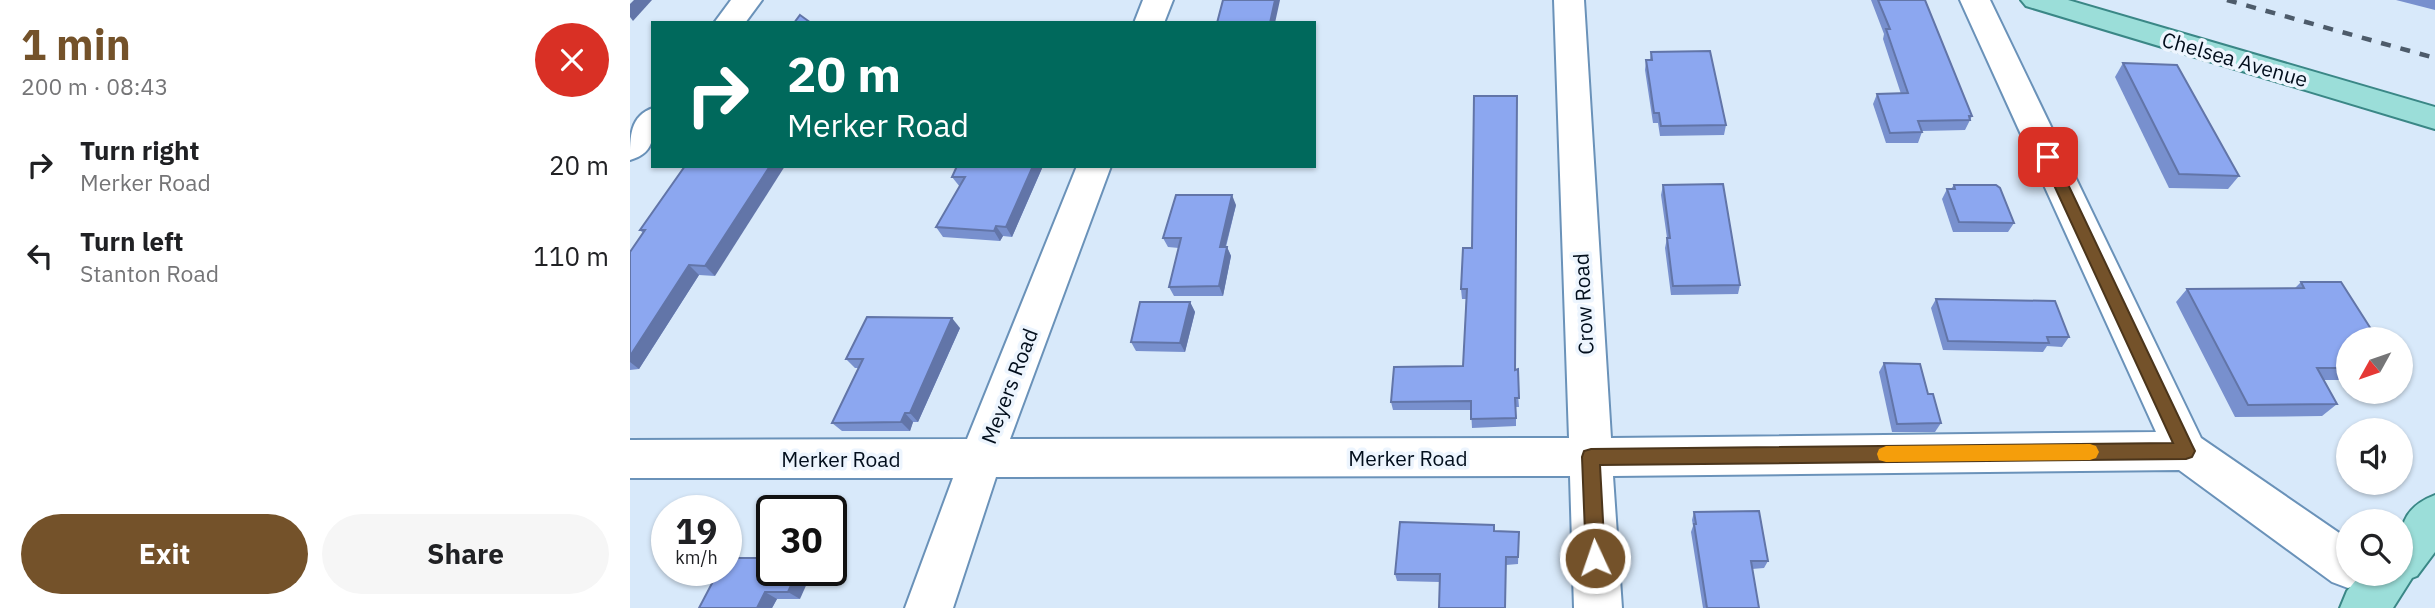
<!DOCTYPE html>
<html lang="en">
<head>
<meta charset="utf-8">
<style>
  :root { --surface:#fff; --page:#f6f6f6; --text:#202124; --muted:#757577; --accent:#74522a }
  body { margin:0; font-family:"IBM Plex Sans",sans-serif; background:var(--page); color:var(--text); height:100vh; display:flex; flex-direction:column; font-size:26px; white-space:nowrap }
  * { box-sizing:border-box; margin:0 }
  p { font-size:23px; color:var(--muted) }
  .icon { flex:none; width:38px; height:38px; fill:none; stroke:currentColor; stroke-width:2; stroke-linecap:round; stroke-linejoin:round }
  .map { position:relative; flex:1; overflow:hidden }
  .drawer { display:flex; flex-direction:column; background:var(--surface); width:630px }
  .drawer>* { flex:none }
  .banner { position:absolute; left:21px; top:21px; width:665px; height:147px; border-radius:0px; box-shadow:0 2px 5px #0004; background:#00695c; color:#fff; overflow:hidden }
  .needle { width:46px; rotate:230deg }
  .controls { position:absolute; left:1706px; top:327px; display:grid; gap:14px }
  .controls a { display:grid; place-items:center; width:77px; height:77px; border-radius:50%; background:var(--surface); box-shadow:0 2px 5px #0004; font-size:35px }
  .speed { position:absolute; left:21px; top:495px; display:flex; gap:14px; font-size:35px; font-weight:700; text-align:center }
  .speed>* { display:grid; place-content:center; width:91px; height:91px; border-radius:50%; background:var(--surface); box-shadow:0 2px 5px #0004; line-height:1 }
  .speed small { font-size:18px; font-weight:400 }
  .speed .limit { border:4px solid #111; border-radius:10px; background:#fff; color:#111 }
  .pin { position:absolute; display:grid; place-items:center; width:60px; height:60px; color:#fff; margin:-30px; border-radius:14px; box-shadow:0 4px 10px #0006 }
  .me { position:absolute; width:77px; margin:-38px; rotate:357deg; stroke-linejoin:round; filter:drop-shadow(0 0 5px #0008) }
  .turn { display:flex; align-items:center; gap:24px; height:147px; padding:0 21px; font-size:32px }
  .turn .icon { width:91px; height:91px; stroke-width:2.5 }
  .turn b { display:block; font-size:49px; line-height:60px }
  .round { display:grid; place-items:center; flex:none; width:74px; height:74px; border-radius:37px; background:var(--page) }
  .summary { display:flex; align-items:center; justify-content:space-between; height:119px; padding:0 21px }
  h1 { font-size:42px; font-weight:700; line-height:52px; color:var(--accent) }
  .primary-button { display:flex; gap:14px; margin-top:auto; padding:14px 21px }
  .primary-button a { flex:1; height:80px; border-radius:42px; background:var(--accent); color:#fff; font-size:28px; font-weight:700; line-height:80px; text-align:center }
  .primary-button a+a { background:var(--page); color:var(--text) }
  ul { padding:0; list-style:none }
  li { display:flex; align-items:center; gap:21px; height:91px; padding:0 21px }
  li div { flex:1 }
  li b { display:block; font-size:26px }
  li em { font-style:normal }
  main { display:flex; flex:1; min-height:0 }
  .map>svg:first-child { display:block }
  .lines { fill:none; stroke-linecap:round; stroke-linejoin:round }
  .minor-casing { stroke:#6a92b9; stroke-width:4 }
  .major-casing { stroke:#3a8786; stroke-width:4 }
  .minor { fill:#fff; fill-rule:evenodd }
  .major { fill:#9bded9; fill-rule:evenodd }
  .rail { stroke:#4d5b6a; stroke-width:4.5; stroke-dasharray:10 10; stroke-linecap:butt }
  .wall { fill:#7890ce }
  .shaded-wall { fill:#6275a8 }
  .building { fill:#8ca7f0; stroke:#6275a8; stroke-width:2 }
  .route { fill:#74522a; stroke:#4b351b; stroke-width:2 }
  .slow { fill:#f59e0b }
  .labels { text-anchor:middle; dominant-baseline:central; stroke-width:7; stroke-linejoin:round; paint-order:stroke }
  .street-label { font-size:21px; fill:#020e1c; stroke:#edf5fe }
</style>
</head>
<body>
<main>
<section class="drawer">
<div class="summary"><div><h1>1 min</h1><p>200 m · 08:43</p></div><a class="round" style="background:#d93025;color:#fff"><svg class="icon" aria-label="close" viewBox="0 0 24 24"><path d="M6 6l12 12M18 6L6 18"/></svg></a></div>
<ul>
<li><svg class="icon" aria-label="right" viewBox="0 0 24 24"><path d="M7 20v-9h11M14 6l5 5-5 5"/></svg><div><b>Turn right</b><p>Merker Road</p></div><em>20 m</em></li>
<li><svg class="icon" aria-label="left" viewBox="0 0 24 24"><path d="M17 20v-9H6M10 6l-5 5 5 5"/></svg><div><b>Turn left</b><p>Stanton Road</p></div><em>110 m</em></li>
</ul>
<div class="primary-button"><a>Exit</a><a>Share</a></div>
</section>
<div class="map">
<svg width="1805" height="608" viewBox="0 0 1805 608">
  <rect width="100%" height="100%" fill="#d8e9fa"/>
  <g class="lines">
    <defs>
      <g id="minor">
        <path d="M101 0H132L115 23H84Z"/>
        <path d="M513 0H543L534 23H504Z"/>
        <path d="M924 0H954L981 438 1526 432 1330 0H1360L1571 438 1718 539V574H1738L1734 582 1718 588 1702 582 1549 470 983 476 992 608H944L940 476 366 477 323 608H275L323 478H0V440L337 439 447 166H481L380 439 939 438Z"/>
        <path d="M23 108C23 132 28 152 0 160 0 136 0 116 23 108Z"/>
      </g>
      <g id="major">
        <path d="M1391 0H1438L1805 107V129L1396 6Z"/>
        <path d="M1805 495V552L1787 576 1782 578 1763 608H1710L1717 591 1731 574H1771C1771 537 1764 511 1805 495Z"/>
      </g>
    </defs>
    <use href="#minor" class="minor-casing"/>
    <use href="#major" class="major-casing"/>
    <use href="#minor" class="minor"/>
    <use href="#major" class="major"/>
    <path class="rail" d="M1597 0 1805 58"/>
  </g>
  <g class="wall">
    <path d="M1241 0H1295L1342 116 1335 130 1292 131V132L1288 143H1256L1243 104 1247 94H1271L1253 39 1254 34Z"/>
    <path d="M1766 0H1805V10Z"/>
    <path d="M1021 52 1096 125 1094 135 1030 136 1028 123H1023L1015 70 1016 60H1020Z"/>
    <path d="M1493 63 1609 176 1598 189 1539 188 1485 77Z"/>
    <path d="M55 166 85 276 69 275 9 369 0 370V252L13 233 10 230Z"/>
    <path d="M327 166H413L382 237 373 236 370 241 313 237 306 227 330 187 322 177Z"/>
    <path d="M1033 185 1110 285 1108 294 1041 295 1035 248 1037 238 1031 195Z"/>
    <path d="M1324 185 1384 223 1378 232H1323L1312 199 1317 189H1321Z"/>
    <path d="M606 205 596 247H597L601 256 593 296H544L539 287 549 248 538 247 533 238Z"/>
    <path d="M833 248 886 370 889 407H886V426L842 428 841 410H763L761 402 833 366 836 299H832L831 289Z"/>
    <path d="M1671 282 1718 340V380H1694L1707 404 1692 416 1605 417 1546 302 1557 289 1665 288Z"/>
    <path d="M1306 299 1439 337 1432 347 1417 346 1413 352 1313 350 1301 308Z"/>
    <path d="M560 302 565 312 555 352 506 351 501 342Z"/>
    <path d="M330 328 288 422H283L280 431H212L202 423 228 368H225L216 359Z"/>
    <path d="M1254 363 1298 394 1311 423 1305 432H1262L1249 372Z"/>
    <path d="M1064 512 1138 561 1134 568 1122 569 1129 608H1073L1061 532 1063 526 1062 520Z"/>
    <path d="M864 531 889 532 888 564 876 565 810 582 767 581 765 574Z"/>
    <path d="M142 558 170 599H147L142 608H69Z"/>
  </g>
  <g class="shaded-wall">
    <path d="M4 0H22L3 21 0 17V4Z"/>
    <path d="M645 0H650L645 23H640Z"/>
    <path d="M140 166H155L85 276 75 266Z"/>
    <path d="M403 166H413L382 237 376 227Z"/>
    <path d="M602 195 606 205 593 256 590 247Z"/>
    <path d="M366 226 373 236 370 241 364 231Z"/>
    <path d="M597 247 601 256 593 296 589 286Z"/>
    <path d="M59 265 69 275 9 369 0 362V356Z"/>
    <path d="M560 302 565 312 555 352 550 343Z"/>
    <path d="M322 318 330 328 288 422 280 413Z"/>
    <path d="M275 413 283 422 280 431 271 422Z"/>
    <path d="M168 570H183L170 599 158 592Z"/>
    <path d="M135 592 147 599 142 608H127Z"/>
  </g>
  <g class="building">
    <path d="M593 0H645L640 23H587Z"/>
    <path d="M1248 0H1295L1342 116H1339L1340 120 1288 121 1292 132 1260 133 1247 94 1278 93 1256 29H1260Z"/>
    <path d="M170 15 181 23H164Z"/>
    <path d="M1080 51 1096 125 1031 126 1029 113H1024L1020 85 1016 60H1022L1021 52Z"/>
    <path d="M1493 63 1547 65 1609 176 1549 174Z"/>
    <path d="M844 96H887L885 370 888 369 889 398H885L886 418 841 419V401L761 402 764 367 833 366 837 289H831L833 248H842Z"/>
    <path d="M55 166H140L75 266 59 265 0 356V252L15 230H10Z"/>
    <path d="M327 166H403L376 227 366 226 364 231 306 227 335 177H322Z"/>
    <path d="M1093 184 1110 285 1043 286 1037 238H1040L1033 185Z"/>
    <path d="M1324 185H1366L1370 188 1384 223 1329 222 1317 189H1325Z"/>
    <path d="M546 195H602L590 247H597L589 286 539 287 551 238H533Z"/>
    <path d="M1671 282H1711L1748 340H1718V368H1687L1707 404 1618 405 1557 289 1674 288Z"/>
    <path d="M1306 299 1425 301 1439 337H1417L1419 343 1318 341Z"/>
    <path d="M510 302H560L550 343 501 342Z"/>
    <path d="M237 317 322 318 280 413H275L271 422 202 423 233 359H216Z"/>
    <path d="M1254 363 1290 364 1298 394H1303L1311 423 1267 424Z"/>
    <path d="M1129 511 1138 561H1121L1129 608H1077L1064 524H1066L1064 512Z"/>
    <path d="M770 522 864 525V531L889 532 888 557H876L875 608H809L810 574H765Z"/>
    <path d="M96 558H142V570H168L158 592H135L127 608H69L89 570H96Z"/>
  </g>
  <path class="route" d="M1418 152 1425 157 1562 445 1565 451 1562 457 1556 459 970 465 975 558 972 564 965 567 959 564 956 558 952 457 954 451 961 449 1543 443 1411 157Z"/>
  <path class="slow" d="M1460 444 1466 446 1469 452 1466 458 1460 460 1256 462 1249 460 1247 454 1249 449 1256 446Z"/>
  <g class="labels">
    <g class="street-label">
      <text transform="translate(1605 59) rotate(16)">Chelsea Avenue</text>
      <text transform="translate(953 304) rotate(-93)">Crow Road</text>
      <text transform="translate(379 386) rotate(-69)">Meyers Road</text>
      <text x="778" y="458">Merker Road</text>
      <text x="211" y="459">Merker Road</text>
    </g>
  </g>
</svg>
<div class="controls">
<a><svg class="needle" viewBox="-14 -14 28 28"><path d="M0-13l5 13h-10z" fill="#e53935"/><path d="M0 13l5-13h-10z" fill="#757577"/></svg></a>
<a><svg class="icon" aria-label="sound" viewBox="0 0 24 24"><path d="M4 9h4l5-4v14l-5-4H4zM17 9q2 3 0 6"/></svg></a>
<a><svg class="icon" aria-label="search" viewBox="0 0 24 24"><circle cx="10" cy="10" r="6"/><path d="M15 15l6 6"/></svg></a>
</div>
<div class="speed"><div>19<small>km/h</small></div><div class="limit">30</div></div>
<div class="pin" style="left:1418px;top:157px;background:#d93025"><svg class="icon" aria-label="arrive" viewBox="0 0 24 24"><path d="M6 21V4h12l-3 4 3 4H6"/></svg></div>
<svg class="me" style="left:965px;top:558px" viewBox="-20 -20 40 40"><circle r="17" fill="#74522a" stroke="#fff" stroke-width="3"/><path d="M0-11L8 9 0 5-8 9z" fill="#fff"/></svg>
<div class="banner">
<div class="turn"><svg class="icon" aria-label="right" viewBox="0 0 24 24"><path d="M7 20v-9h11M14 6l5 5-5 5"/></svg><div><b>20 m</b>Merker Road</div></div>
</div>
</div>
</main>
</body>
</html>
